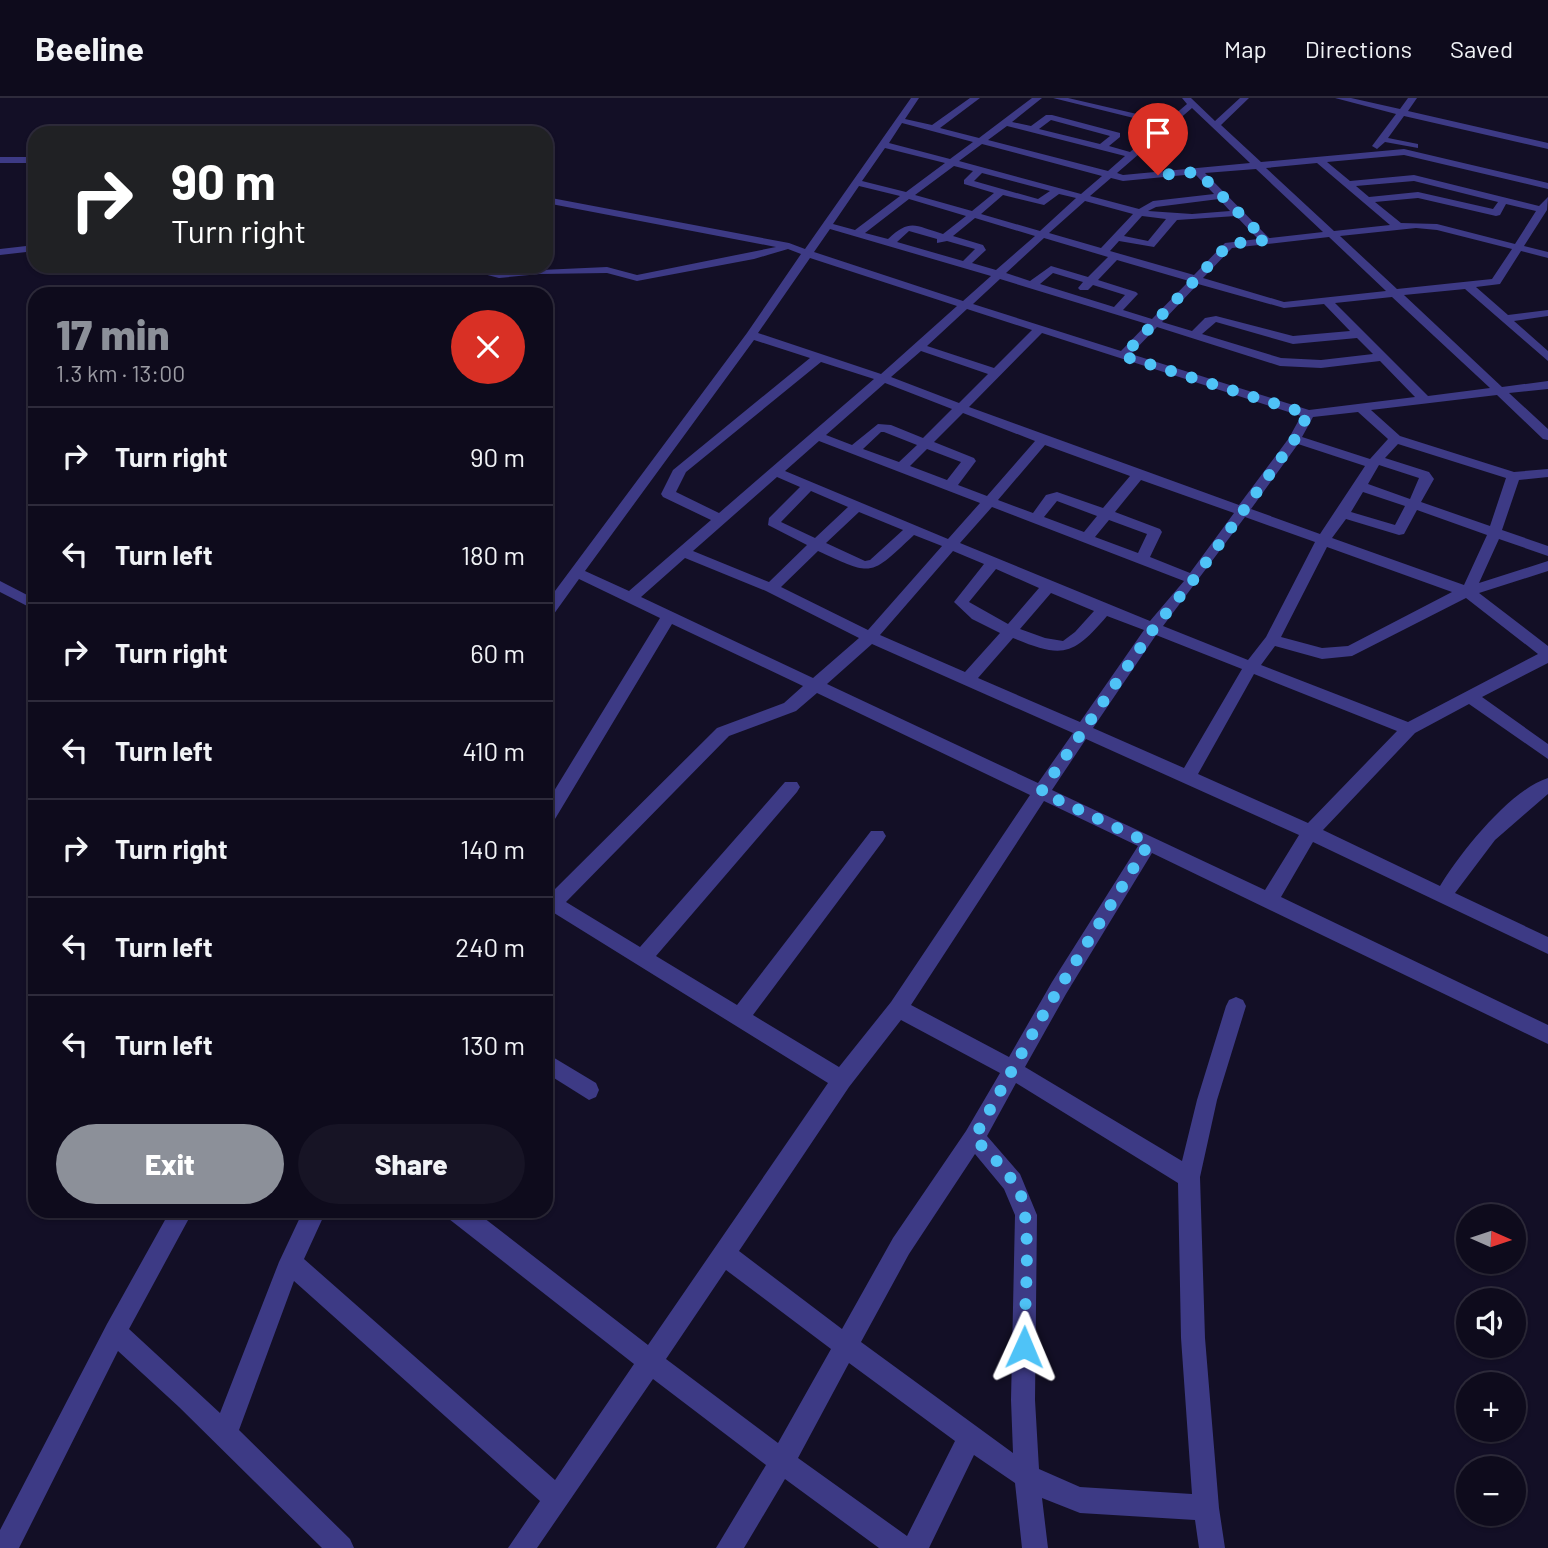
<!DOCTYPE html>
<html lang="en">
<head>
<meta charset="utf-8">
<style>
  :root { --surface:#0e0b1c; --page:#171425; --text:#f1f3f6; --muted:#9b9ba3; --line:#2e2b3b; --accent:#8c9099 }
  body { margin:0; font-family:Barlow,sans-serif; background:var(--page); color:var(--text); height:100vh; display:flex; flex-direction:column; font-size:26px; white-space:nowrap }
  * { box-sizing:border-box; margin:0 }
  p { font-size:23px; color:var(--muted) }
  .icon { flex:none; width:38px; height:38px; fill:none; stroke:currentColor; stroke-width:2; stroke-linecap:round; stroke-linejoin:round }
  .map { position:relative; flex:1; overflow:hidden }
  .sheet { position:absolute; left:28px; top:189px; width:525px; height:931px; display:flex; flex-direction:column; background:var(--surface); border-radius:21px; box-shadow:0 2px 5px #0004,0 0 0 2px var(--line) }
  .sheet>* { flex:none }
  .guide { position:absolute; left:28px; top:28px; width:525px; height:147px; border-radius:21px; box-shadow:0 2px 5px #0004,0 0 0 2px var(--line); background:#202124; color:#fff; overflow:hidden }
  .needle { width:46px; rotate:93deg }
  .tools { position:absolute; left:1456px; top:1106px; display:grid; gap:14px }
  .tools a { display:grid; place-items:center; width:70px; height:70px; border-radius:50%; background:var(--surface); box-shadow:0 2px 5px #0004,0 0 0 2px var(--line); font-size:35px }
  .pin { position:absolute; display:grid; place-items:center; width:60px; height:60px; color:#fff; margin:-72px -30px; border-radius:50% 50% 50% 0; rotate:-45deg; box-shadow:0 0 7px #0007 }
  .pin .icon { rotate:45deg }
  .me { position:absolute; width:77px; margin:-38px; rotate:1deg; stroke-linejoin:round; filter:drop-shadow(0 0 5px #0008) }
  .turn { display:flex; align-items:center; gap:24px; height:147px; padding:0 28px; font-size:32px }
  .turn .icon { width:91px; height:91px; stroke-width:2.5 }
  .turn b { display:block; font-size:49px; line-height:60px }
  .round { display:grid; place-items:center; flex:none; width:74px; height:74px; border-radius:37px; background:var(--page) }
  .headline { display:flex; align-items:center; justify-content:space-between; height:119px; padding:0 28px }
  h1 { font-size:42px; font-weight:800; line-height:52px; color:var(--accent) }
  .button { display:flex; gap:14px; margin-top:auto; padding:14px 28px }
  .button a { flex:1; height:80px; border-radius:42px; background:var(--accent); color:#fff; font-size:28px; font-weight:800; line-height:80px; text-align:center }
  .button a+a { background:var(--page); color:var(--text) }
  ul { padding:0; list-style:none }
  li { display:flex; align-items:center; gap:21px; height:98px; padding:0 28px; border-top:2px solid var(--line) }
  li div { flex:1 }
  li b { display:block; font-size:26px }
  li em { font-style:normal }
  header { display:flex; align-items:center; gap:42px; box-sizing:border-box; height:98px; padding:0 35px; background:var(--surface); border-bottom:2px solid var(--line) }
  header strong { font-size:33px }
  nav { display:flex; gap:38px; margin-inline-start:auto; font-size:24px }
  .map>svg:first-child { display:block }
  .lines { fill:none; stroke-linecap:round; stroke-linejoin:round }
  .minor { fill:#3d3a85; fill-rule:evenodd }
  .route { stroke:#4fc3f7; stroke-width:12; stroke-dasharray:0 21.6 }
</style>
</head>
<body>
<header>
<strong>Beeline</strong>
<nav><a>Map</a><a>Directions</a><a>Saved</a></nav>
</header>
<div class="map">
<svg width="1548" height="1450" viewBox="0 0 1548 1450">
  <rect width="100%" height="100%" fill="#130f26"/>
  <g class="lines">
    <g class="minor">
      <path d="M911 0H919L905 21 932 27 970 0H980L940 30 979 40 1032 0H1042L1012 24 1031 28 1046 17H1052L1120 35V39L1109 48 1130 54 1162 27 1053 0H1068L1167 23 1187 6 1182 0H1191L1215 23 1240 0H1249L1221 27 1261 64 1404 51 1548 85V91L1404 57 1327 64 1350 83 1414 77 1539 108 1548 99 1547 112 1524 148 1548 154V160L1521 153 1500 186 1476 189 1508 217 1548 212V218L1514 223 1548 253V263L1465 191 1404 197 1502 289 1548 283V291L1509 295 1548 331V342L1543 341 1497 297 1371 312 1400 338 1514 374 1548 371V379L1519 382 1502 432 1548 448V458L1499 441 1479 485 1548 463V473L1479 495 1548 548V565L1482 599 1548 646V661L1469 606 1415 635 1323 732 1440 788C1460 755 1510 692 1548 680V696L1495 742 1455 795 1548 839V856L1313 744 1281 799 1548 927V946L1152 755 1066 896 1025 969 1182 1063 1197 1002 1226 908 1229 902 1236 899 1243 902 1246 908 1217 1002 1200 1079 1205 1240 1219 1410 1225 1450H1199L1195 1422 1080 1415 1042 1400 1048 1450H1022L1015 1385 974 1357 929 1450H879L785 1381 744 1450H716L766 1367 653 1281 537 1450H508L540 1403 294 1183 239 1332 350 1441 354 1450H322L179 1309 118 1253 19 1450H0V1432L107 1226 170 1113H193L129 1231 220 1315 279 1164 303 1113H326L304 1161 555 1382 634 1266 449 1121 446 1113H475L648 1247 828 985 546 810V793L551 795 717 630 784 605 803 588 672 526 552 726 546 728V706L660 520 579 481 551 520 546 521V505L747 235 801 156 788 151 754 161 637 183 607 175 540 176 499 180 453 168H473L499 174 607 169 637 177 776 149 546 105V99L789 145 805 151ZM1192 10 1250 65 1123 77 1117 75ZM1051 22 1110 38 1100 46 1039 31ZM902 25 973 44 950 61 889 45ZM1007 28 1125 58 1108 73 988 42ZM982 46 1102 78 1081 96 959 63ZM885 50 945 65 906 94 862 83ZM1317 65 1390 127 1334 133 1266 70ZM954 68 973 73 964 82V86L994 95 972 113 915 97ZM1256 71 1323 134 1269 140 1205 75ZM982 75 1050 93 1038 101 974 83ZM1195 76 1214 96 1153 103 1139 111 1090 98 1111 80 1123 83ZM1414 83 1498 104 1493 111 1418 94 1369 99 1356 88ZM859 88 900 98 855 132 833 126ZM1059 96 1076 100 1040 133 981 116 1003 97 1044 107ZM1418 100 1496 118 1500 117 1506 106 1536 113 1515 146 1437 126 1401 125 1375 104ZM909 101 966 118 943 136C915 128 911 120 888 141L865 135ZM1219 101 1230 113 1192 116 1148 113 1156 109ZM1085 103 1133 116 1101 150 1049 135ZM1142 118 1166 121 1148 143 1124 138ZM1236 118 1258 141 1225 145 1194 177 1110 153 1119 143 1154 149 1177 122ZM975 120 1035 138 996 172 972 165 986 152 983 147 953 138ZM1416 130 1437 132 1512 151 1492 181 1397 191 1340 138ZM830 131 991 178 963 203 814 154ZM909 133 937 141V145L947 143 975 151 963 163 897 144ZM1329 139 1386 193 1284 204 1203 180 1232 150ZM1044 140 1108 159 1088 179 1051 168 1030 183 1006 175ZM810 160 957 208 881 276 758 235ZM1117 162 1189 183 1152 221 1123 212 1138 196 1136 194 1098 182ZM1053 175 1083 184 1078 190 1080 192H1088L1093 187 1125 197 1114 209 1040 186ZM1000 181 1147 226 1121 253 973 206ZM1198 186 1284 210 1324 206 1350 233 1293 238 1216 218 1205 220 1192 233 1162 224ZM1392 199 1490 290 1428 298 1335 205ZM967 211 1032 232 994 270 927 248ZM1216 224 1293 246 1357 240 1373 256 1321 262 1281 260 1202 236ZM1157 229 1280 268 1321 270 1380 263 1415 299 1309 312 1131 256ZM1042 235 1301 318 1289 340 1239 407 969 309ZM754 242 810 260 673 372 661 396 663 399 711 422 629 493 585 473ZM921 253 988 276 959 305 891 279ZM821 264 874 281 719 415 676 394 686 374ZM885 285 952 311 923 340 891 327 878 326 852 347 826 337ZM1358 314 1388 341 1370 361 1302 339 1313 319ZM963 315 1035 343 987 398 958 387 976 363 974 360 934 344ZM881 334H884L917 347 899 364 863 351ZM819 343 980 405 948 441 785 373ZM1298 346 1365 368 1320 436 1251 411ZM1398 346 1506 380 1490 428 1421 404 1434 381 1429 374 1385 360ZM1045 347 1130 378 1103 410 1057 394 1046 397 1033 415 998 402ZM927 351 961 364 947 382 910 368ZM1379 367 1419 380 1410 401 1368 386ZM777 379 800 389 769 420 768 427 807 447 769 484 693 453ZM1141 382 1234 415 1190 475 1150 459 1162 434 1160 431 1115 414ZM811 393 848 409 815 440 781 424ZM1363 394 1405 408 1395 427 1351 414ZM1057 403 1097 418 1084 434 1044 419ZM992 409 1184 483 1150 523 960 445ZM1417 412 1487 437 1464 487 1332 440 1346 421 1399 437 1404 436ZM859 414 903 432 870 462 865 463 826 445ZM1245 419 1315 444 1266 539 1248 562 1163 528ZM1109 422 1147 436 1138 455 1095 439ZM914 437 942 448 868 532 781 489 818 453C874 479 870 478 914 437ZM1327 449 1452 494 1348 548 1322 550 1281 539ZM953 453 984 466 954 504 972 521 1000 535 965 574 880 537ZM685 460 766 493 859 540 813 580 641 499ZM996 471 1039 490 1008 526 969 504ZM1051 495 1094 513 1075 534 1063 543 1045 540 1020 531ZM1466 500 1538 556 1408 624 1261 567 1275 548 1322 561 1352 558ZM1107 518 1144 532 1080 624 978 580 1013 540C1062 560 1072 559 1107 518ZM1156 537 1242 571 1184 670 1093 630ZM872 546 1073 635 1038 685 827 586ZM1254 576 1397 633 1308 725 1198 676ZM817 595 1030 697 891 904 839 969 753 917 883 743 886 738 883 733H871L737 907 656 858 797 694 800 689 797 684H785L640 849 566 804 729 638 796 613ZM1086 641 1299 737 1265 792 1052 692ZM1044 703 1138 748 1052 884 1009 959 911 907ZM901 922 1000 975 966 1033 893 1140 842 1231 739 1153 849 989ZM1016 985 1178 1085 1181 1240 1192 1396 1080 1389 1039 1371 1035 1302 1037 1117 1020 1076 987 1038ZM975 1056 1004 1091 1015 1117 1011 1302 1013 1355 861 1244 909 1156ZM726 1172 831 1251 778 1345 666 1261ZM849 1265 955 1343 907 1438 798 1360Z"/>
      <path d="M1335 0H1351L1400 11 1408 0H1417L1408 13 1548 45V51L1404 18 1388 40 1418 46V50L1385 44 1377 51 1372 48 1396 16Z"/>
      <rect x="0" y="59" width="35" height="6"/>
      <path d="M35 147V153L0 157V151Z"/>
      <path d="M0 483 35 501V512L0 494Z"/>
      <path d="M546 955 596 985 599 992 596 999 589 1002 546 975Z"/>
    </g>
  </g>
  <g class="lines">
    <path class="route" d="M1024 1249C1024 1215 1033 1120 1019 1093 1008 1073 990 1056 974 1040L1047 910 1149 745 1041 694 1154 530 1194 481 1295 341 1308 316 1123 258 1229 146 1266 142 1198 74 1158 77"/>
  </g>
</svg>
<div class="tools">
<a><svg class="needle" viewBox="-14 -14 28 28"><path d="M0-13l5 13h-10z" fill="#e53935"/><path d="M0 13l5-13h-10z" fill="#9b9ba3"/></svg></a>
<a><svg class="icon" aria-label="sound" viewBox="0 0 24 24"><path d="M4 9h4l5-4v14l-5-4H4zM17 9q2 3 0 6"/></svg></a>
<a>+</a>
<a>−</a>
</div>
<div class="pin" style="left:1158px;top:77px;background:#d93025"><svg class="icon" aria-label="arrive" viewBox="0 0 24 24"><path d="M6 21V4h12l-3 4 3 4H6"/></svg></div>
<svg class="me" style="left:1024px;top:1249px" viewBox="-20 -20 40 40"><path d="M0-17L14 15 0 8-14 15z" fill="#4fc3f7" stroke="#fff" stroke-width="4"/></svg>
<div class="guide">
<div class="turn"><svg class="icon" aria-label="right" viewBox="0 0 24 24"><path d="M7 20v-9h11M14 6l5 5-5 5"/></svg><div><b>90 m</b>Turn right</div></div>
</div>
<section class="sheet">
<div class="headline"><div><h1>17 min</h1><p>1.3 km · 13:00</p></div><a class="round" style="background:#d93025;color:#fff"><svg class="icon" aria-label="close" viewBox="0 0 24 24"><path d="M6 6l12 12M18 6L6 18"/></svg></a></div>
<ul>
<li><svg class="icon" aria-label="right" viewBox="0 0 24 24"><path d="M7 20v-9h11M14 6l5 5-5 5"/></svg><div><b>Turn right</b></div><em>90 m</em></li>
<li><svg class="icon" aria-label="left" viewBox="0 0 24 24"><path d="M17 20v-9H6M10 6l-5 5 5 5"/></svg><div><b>Turn left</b></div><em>180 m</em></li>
<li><svg class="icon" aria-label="right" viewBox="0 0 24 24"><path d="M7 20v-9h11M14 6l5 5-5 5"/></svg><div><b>Turn right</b></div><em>60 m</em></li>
<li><svg class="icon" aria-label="left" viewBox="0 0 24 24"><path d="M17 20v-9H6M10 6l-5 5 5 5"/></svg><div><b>Turn left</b></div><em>410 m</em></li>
<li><svg class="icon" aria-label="right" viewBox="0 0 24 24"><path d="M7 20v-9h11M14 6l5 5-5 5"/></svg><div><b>Turn right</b></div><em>140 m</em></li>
<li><svg class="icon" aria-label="left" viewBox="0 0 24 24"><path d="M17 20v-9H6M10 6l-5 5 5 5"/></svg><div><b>Turn left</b></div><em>240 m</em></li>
<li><svg class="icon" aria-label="left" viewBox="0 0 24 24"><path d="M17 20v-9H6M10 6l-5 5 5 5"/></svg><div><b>Turn left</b></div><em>130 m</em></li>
</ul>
<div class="button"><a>Exit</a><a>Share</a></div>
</section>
</div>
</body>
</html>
